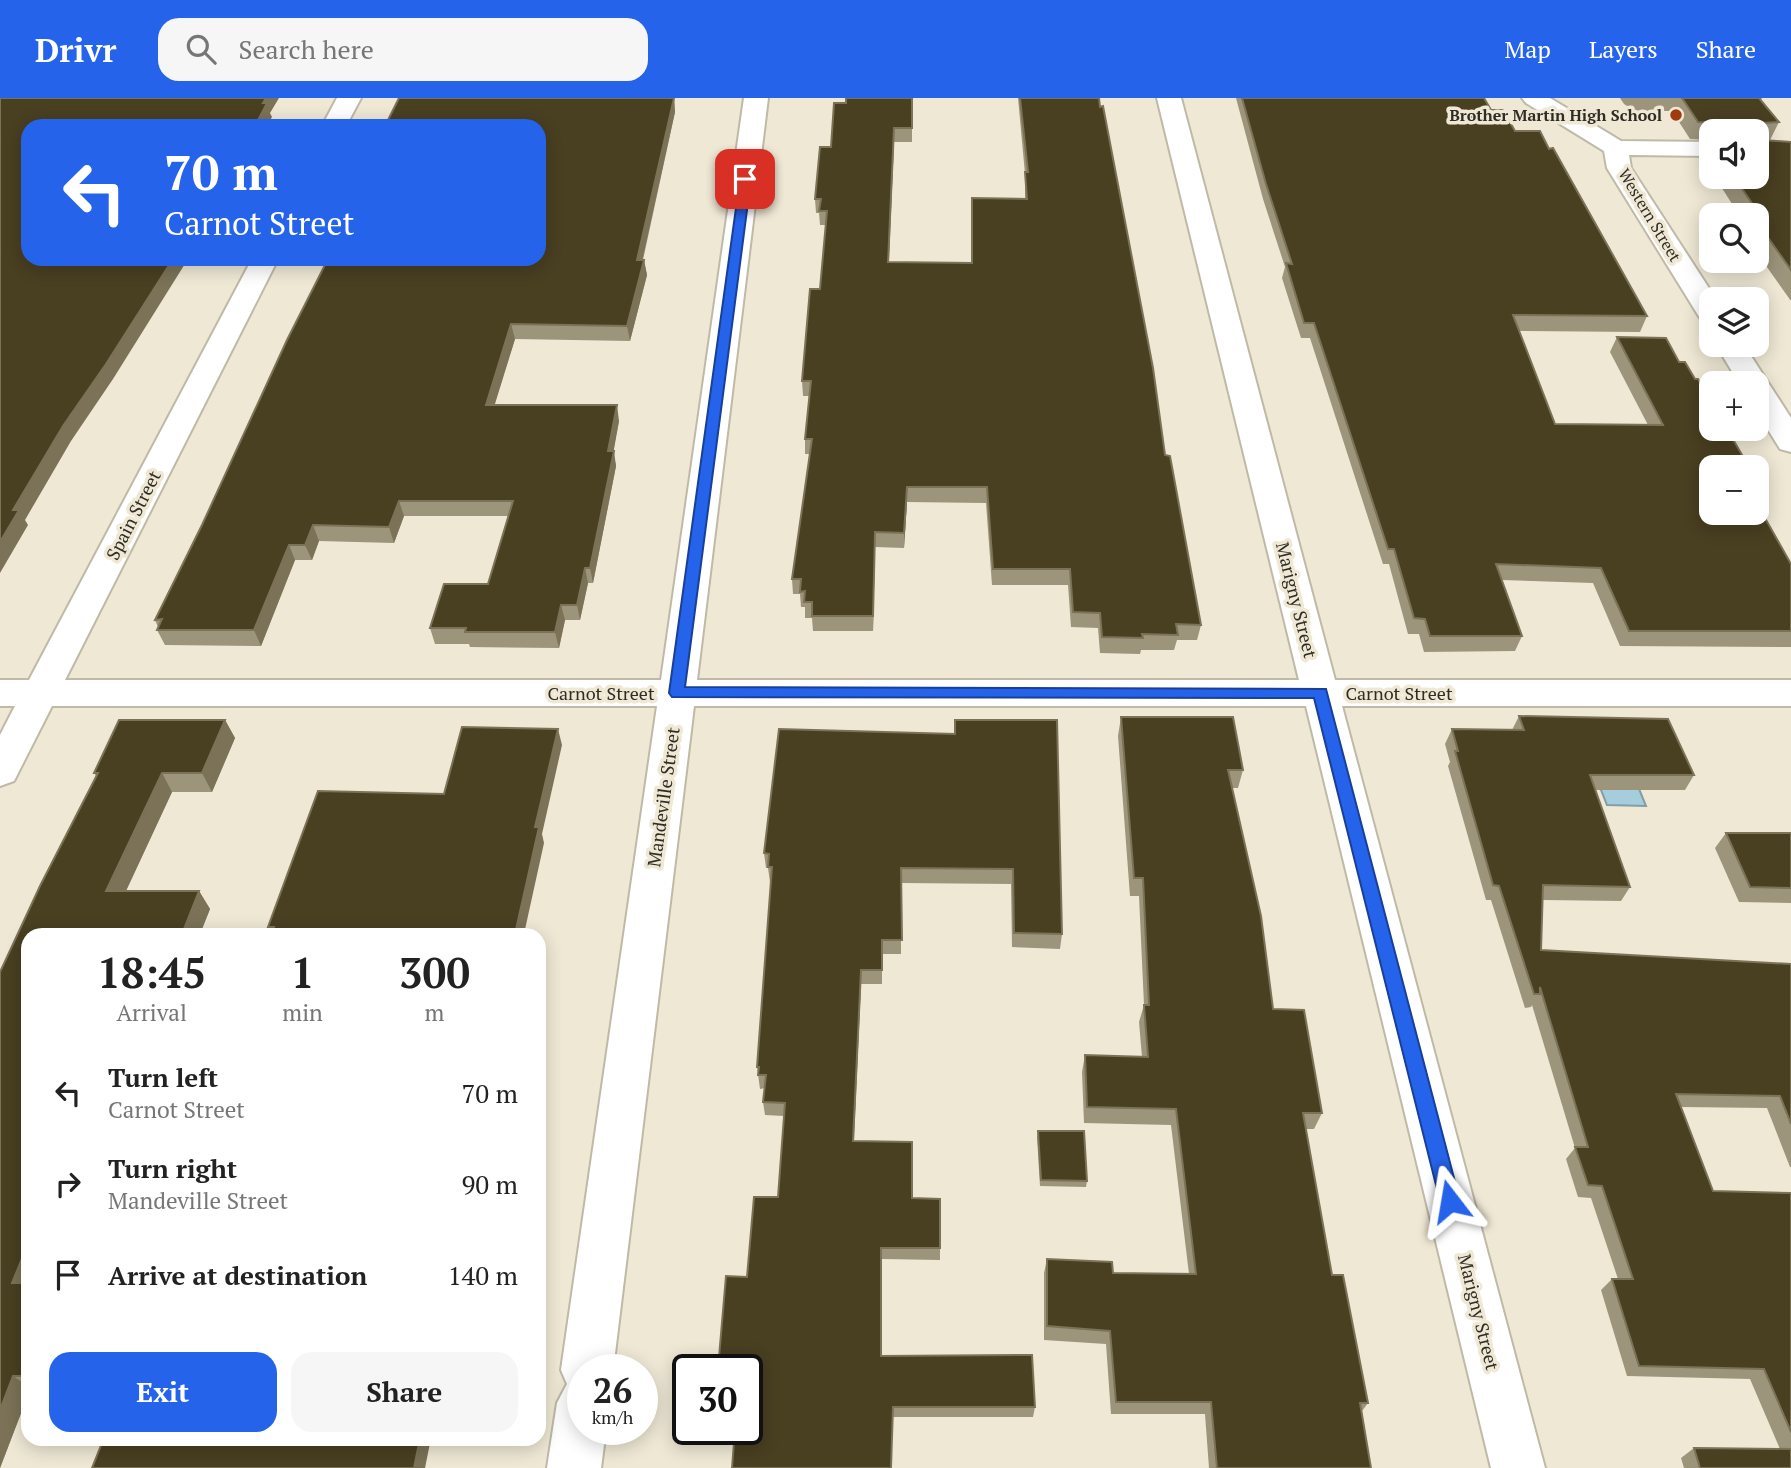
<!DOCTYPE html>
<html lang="en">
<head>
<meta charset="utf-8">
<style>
  :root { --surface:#fff; --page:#f6f6f6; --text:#222; --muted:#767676; --accent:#2563eb }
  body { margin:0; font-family:"PT Serif",serif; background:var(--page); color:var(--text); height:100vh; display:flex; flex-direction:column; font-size:26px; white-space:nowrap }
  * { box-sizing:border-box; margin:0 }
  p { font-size:23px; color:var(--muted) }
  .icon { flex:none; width:38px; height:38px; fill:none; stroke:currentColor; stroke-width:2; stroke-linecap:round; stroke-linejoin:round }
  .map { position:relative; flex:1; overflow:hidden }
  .drawer { position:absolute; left:21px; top:830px; width:525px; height:518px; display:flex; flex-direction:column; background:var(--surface); border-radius:21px; box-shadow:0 4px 18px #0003 }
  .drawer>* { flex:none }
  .guide { position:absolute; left:21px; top:21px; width:525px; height:147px; border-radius:21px; box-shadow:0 4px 18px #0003; background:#2563eb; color:#fff; overflow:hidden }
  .controls { position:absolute; left:1699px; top:21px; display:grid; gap:14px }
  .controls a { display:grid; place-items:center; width:70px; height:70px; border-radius:14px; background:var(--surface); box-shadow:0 4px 18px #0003; font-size:35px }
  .speed { position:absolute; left:567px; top:1256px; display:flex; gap:14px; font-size:35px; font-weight:700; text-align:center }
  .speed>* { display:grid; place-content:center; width:91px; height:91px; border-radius:50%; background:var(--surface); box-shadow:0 4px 18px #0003; line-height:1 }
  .speed small { font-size:18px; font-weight:400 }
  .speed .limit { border:4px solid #111; border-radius:10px; background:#fff; color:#111 }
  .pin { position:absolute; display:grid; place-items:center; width:60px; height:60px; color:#fff; margin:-30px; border-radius:14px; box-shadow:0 4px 10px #0006 }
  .me { position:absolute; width:77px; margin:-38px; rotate:346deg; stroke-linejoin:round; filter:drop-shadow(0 0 5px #0008) }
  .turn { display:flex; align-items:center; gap:24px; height:147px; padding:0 28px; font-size:32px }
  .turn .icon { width:91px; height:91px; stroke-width:2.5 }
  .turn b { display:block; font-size:49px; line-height:60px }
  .eta { display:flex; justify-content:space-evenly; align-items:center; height:119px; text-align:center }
  .eta b { font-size:42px; font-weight:800; line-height:49px }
  .cta { display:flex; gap:14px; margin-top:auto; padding:14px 28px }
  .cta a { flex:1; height:80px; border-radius:21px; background:var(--accent); color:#fff; font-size:28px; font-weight:800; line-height:80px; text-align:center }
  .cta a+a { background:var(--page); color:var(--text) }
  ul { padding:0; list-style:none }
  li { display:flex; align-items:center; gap:21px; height:91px; padding:0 28px }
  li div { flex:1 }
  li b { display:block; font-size:26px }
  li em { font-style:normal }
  header { display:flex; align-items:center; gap:42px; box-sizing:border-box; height:98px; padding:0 35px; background:var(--accent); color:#fff }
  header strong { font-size:33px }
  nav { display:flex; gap:38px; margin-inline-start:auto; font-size:24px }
  .search { width:490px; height:63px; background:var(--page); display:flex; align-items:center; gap:18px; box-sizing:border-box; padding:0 24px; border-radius:21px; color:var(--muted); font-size:26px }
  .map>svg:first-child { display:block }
  .water { fill:#a5cddc; stroke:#829da5; stroke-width:2 }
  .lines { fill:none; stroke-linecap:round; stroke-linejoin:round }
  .minor-casing { stroke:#bfb9a7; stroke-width:4 }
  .minor { fill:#fff; fill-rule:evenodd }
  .wall { fill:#9c947b }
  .shaded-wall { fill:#7b7257 }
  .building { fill:#493f21; stroke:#7b7257; stroke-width:2 }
  .route { fill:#2563eb; stroke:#184099; stroke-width:2 }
  .poi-dot { fill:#a03b10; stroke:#efe8d5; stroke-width:2.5 }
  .labels { text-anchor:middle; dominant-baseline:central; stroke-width:7; stroke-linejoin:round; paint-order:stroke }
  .far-poi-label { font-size:16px; font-weight:bold; fill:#2f2c25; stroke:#efe8d5; text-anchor:end }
  .far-street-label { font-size:16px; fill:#2f2c25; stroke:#efe8d5 }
  .street-label { font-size:18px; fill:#2f2c25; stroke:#efe8d5 }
</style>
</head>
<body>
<header>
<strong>Drivr</strong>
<div class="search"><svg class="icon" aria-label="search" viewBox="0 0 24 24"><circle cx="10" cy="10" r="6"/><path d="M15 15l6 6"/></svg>Search here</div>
<nav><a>Map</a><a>Layers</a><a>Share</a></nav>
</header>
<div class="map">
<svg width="1791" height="1370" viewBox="0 0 1791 1370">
  <rect width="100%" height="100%" fill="#efe8d5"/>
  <path class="water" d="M1584 649H1622L1646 708 1607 707Z"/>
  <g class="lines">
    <defs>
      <g id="minor">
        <path d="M337 0H361L346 28H322Z"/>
        <path d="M744 0H768L697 582H1299L1157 0H1181L1335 582H1791V608H1342L1545 1370H1491L1306 608H694L613 1272H583V1332H606L601 1370H547L557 1305 567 1286 561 1272 657 608H52L14 683 0 688V637L15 608H0V582H29L252 161H278L65 582H661Z"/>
        <path d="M1522 0H1550L1621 43 1712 44V58L1629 57 1631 70 1716 201H1712V225L1702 223 1698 217 1607 70 1604 53 1526 5Z"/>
        <path d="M1716 247H1744L1791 320V354L1780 351 1757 314V285H1739Z"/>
      </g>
    </defs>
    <use href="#minor" class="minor-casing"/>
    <use href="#minor" class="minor"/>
  </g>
  <g class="wall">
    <path d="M674 0 675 14 643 162H644L647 177 630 243 515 241 494 307 619 323 613 353 616 368 593 485H588L580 522H565L559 550 470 549 469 546H435L430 530 488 486 508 418H404L394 445 319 443 312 462H295L261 548 165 547 157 532 158 529 155 522Z"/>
    <path d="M912 0V44H894L889 164 971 165 1025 101V76L1018 0H1099L1165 357 1201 527 1197 542H1177L1174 552H1141L1140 556 1100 555 1098 530 1071 529 1068 487H992L986 405 907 404 904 450 875 449 873 533H813L812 520H805V509H801L800 496H793L792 481 810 356H805V341L809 298H803L802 283 820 191 826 127H820L819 115H816L815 101 831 49 846 5Z"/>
    <path d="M1236 0H1484L1491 12 1515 33 1549 51 1647 218 1640 234 1519 233 1555 326 1648 327 1610 254 1617 239 1712 369 1791 466V549L1620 548 1593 485 1502 482 1522 538 1515 553 1424 554 1419 536H1408L1389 466H1383L1310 240H1301L1282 180 1285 169 1263 101Z"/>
    <path d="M1620 0H1762L1761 2 1779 24 1770 42H1763L1791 44V203L1757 155V117H1739L1715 79H1757V33H1712V42L1690 41 1672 13H1635L1624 6Z"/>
    <path d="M1710 43H1712V74L1703 61Z"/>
    <path d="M1519 618 1694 677 1685 692H1595L1630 789 1621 803 1543 802 1541 852 1791 866V1069H1790L1767 1010 1681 1009 1713 1093 1791 1095V1370H1684L1681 1360 1694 1350 1780 1351 1750 1281 1627 1278 1601 1192 1612 1181H1618L1591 1100 1578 1099 1566 1061 1575 1050 1532 907 1531 909 1525 910 1491 802H1486L1448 668 1450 664 1445 646 1452 631 1512 632Z"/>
    <path d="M1121 619 1243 672 1238 690H1232L1273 911 1322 1015 1314 1031H1306L1332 1177 1368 1305 1362 1313 1371 1370H1209L1205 1316H1111L1106 1246 1044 1242V1175L1047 1161 1113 1175 1189 1176 1171 1027 1084 1025 1082 974 1085 957 1142 959 1139 924 1144 907 1139 798H1130L1118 638Z"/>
    <path d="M119 622H225L235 640 212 694H172L126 793H199L210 811 200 836H28V1297L0 1370V874L40 788 96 678 94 675Z"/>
    <path d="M955 622 1062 836 1060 851 1012 849 1011 786 901 785V856H882V886H861L854 1043 912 1100 940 1150V1162L882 1161 881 1258 1035 1309 1033 1319H893L747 1272H719L718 1271 747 1179 778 1099 784 1018 765 1017 763 1004 765 990 760 991 757 969 771 784H770L768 770H766L764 755 954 636Z"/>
    <path d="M1726 735H1791V805L1739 804 1715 750Z"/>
    <path d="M1038 1033 1087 1083 1086 1089 1040 1088 1037 1039Z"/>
  </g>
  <g class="shaded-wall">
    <path d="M266 0H279L270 15 272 19 267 28H255Z"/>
    <path d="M674 0 675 14 639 177 637 162Z"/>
    <path d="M894 30V44L888 179V164Z"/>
    <path d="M173 161H188L113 281 71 343 25 422 28 427 0 475V444L13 412 63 328Z"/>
    <path d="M644 162 647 177 630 243 627 228Z"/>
    <path d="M511 226 515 241 490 322 486 307Z"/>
    <path d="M617 307 619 323 611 368 608 353Z"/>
    <path d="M614 353 616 368 593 485 590 470Z"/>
    <path d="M907 389V404L904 450V435Z"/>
    <path d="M399 403 404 418 394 445 389 429Z"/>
    <path d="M313 427 319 443 312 462 305 447Z"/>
    <path d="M875 434V449L873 533V518Z"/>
    <path d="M289 447 295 462 261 548 254 532Z"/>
    <path d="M585 470 588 485 580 522 577 507Z"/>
    <path d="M561 507 565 522 559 550 555 534Z"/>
    <path d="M225 622 235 640 212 694 202 675Z"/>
    <path d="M558 631 562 647 542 736 544 745 524 836H515L535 729Z"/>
    <path d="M162 675 172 694 118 810 106 793Z"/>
    <path d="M199 793 210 811 200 836H182Z"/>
    <path d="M861 872V886L853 1056V1043Z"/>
    <path d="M28 1146V1198L12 1185Z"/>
    <path d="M13 1278 28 1288V1297L0 1370V1312Z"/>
    <path d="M420 1340H431L425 1370H414Z"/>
  </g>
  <g class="building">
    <path d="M0 0H266L263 5H267L255 28H28V161H173L106 266 63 328 13 412H19L0 444Z"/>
    <path d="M399 0H674L637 162H644L627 228 511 226 486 307H617L608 353H614L590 470H585L577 507H561L555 534H465L466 530H430L444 486H488L513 403H399L389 429 313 427 305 447H289L254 532H157L162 521 155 522 202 427 287 242 328 161H539V28H385Z"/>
    <path d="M846 0H912V30H894L888 164 972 165V100L1027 101 1025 74H1028L1020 0H1099L1100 9 1103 8 1153 270 1165 357 1170 358 1201 527 1176 526 1178 537 1142 536 1143 540 1102 539 1100 515 1073 514 1070 471H993L987 389H907L904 435 875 434 873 518H812V504H804L805 493 800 494 801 481H792L812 341H805L811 283H802L810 191H820L827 113H819L821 101H815L820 49H831L834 5H846Z"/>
    <path d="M1242 0H1484L1491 12H1503L1515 33H1540L1549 51 1553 50 1647 218 1513 217 1555 326 1663 327 1617 239 1666 240 1679 264H1685L1695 281H1698L1712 305V331H1727L1749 369H1712V415H1757V406L1791 466V533H1629L1601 470 1496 466 1522 538H1430L1425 521 1414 520 1394 451H1388L1314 225H1304L1286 165 1292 166 1266 86Z"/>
    <path d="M1682 0H1759L1779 24 1763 25V42L1791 44V172L1757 124V117H1752L1750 114H1758L1734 79H1757V33H1722V25L1698 24Z"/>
    <path d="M1519 618 1668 621 1694 677H1590L1630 789 1543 787 1541 852 1791 866V1026L1780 998 1676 996 1713 1093 1791 1095V1334L1764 1271 1639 1268 1612 1181H1633L1602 1088 1588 1087 1575 1049H1588L1540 889V896H1534L1499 788 1493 787 1455 653H1458L1452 631 1524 632Z"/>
    <path d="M1121 619H1233L1243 672H1228L1261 818 1273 911 1304 912 1322 1015H1303L1332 1177H1343L1368 1305H1360L1371 1370H1217L1211 1304H1116L1110 1233 1047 1228V1161L1112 1164 1113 1175 1196 1176 1176 1011 1087 1009 1085 957 1148 959 1144 907H1149L1143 780H1134Z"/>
    <path d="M119 622H225L202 675H162L106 793H199L182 836H28V1146L12 1185H28V1278H13L0 1312V874L40 788 98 675H94Z"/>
    <path d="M955 622H1057L1062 836 1014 835 1013 771 901 770 902 842H882V872H861L853 1043 912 1044V1100L940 1101V1150H881V1258L1032 1257 1035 1309H893L891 1370H732L735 1332H747V1272L718 1271 726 1178 747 1179 754 1099H778L785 1005 763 1004 766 977H758L759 969H757L772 769H768L769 756 764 755 779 631 955 636Z"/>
    <path d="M462 629 558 631 535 729H539L515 836H271L274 829H268L318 693 444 696Z"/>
    <path d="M1726 735H1791V790L1750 789Z"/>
    <path d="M1038 1033H1084L1087 1083 1041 1082Z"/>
    <path d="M104 1340H420L414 1370H92Z"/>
    <path d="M1694 1350 1791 1351V1370H1700Z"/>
  </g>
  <path class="route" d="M745 78 751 81 685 589 1326 591 1460 1103 1457 1109 1450 1112 1443 1109 1440 1103 1314 600 672 599 669 595 740 81Z"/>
  <circle class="poi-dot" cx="1676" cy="17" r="7"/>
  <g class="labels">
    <g class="far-poi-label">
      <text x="1662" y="17">Brother Martin High School</text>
    </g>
    <g class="far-street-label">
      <text transform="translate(1650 117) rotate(59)">Western Street</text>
    </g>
    <g class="street-label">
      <text transform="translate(133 417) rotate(-63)">Spain Street</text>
      <text transform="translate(1297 502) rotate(76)">Marigny Street</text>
      <text x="601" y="595">Carnot Street</text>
      <text x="1399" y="595">Carnot Street</text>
      <text transform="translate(663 699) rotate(-82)">Mandeville Street</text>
      <text transform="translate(1479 1214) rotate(76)">Marigny Street</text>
    </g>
  </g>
</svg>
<div class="controls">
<a><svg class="icon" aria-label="sound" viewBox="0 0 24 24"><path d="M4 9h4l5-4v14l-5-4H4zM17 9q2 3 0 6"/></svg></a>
<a><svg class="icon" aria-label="search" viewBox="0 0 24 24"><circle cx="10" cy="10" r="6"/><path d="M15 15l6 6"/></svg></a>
<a><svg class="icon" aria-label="layers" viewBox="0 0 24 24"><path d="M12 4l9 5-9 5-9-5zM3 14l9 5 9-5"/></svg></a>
<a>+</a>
<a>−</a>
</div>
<div class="speed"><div>26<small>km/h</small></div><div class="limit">30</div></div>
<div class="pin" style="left:745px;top:81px;background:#d93025"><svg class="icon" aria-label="arrive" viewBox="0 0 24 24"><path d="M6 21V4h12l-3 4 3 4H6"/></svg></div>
<svg class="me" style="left:1450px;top:1103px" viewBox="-20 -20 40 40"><path d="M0-17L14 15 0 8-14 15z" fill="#2563eb" stroke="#fff" stroke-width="4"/></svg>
<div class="guide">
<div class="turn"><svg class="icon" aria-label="left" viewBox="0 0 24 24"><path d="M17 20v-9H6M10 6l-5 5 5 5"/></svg><div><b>70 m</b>Carnot Street</div></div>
</div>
<section class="drawer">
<div class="eta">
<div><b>18:45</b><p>Arrival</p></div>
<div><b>1</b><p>min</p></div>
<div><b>300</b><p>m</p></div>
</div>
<ul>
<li><svg class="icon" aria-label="left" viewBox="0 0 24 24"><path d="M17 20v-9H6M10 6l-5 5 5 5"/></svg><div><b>Turn left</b><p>Carnot Street</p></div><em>70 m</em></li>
<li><svg class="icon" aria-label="right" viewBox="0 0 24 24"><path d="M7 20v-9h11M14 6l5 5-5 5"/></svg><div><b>Turn right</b><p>Mandeville Street</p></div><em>90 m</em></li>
<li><svg class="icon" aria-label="arrive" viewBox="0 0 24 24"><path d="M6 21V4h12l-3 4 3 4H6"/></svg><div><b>Arrive at destination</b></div><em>140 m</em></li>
</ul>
<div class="cta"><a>Exit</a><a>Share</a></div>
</section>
</div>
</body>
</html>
